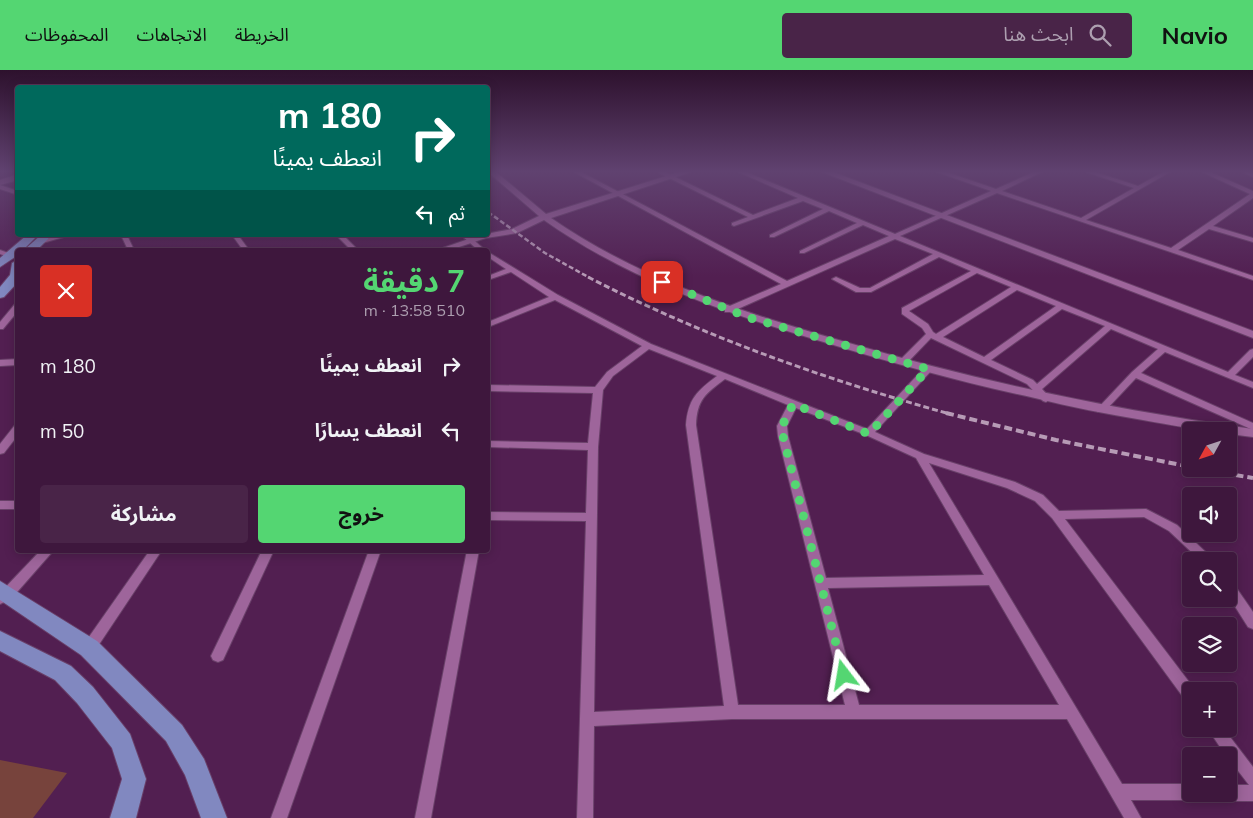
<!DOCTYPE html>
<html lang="ar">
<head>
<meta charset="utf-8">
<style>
  :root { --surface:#3e173d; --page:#492448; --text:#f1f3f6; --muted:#ad9fb0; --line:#573657; --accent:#54d672 }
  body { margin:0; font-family:Mulish,"Noto Sans Arabic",sans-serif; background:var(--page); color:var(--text); direction:rtl; height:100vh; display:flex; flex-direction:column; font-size:19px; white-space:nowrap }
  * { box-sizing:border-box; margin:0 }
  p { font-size:16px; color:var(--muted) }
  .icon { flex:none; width:28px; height:28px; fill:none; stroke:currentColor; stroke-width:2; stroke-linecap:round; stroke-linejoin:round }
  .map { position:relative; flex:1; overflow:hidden; direction:ltr }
  .details { position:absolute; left:15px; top:178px; width:475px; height:305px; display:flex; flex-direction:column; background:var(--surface); border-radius:5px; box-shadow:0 2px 12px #0003,0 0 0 1px var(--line); direction:rtl }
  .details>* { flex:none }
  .banner { position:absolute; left:15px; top:15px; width:475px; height:152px; border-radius:5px; box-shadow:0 2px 12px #0003,0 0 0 1px var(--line); direction:rtl; background:#00695c; color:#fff; overflow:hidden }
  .needle { width:32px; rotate:230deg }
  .tools { position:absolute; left:1182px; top:352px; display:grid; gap:10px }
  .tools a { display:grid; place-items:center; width:55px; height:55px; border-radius:5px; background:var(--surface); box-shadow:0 2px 12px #0003,0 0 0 1px var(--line); font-size:25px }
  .pin { position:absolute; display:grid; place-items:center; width:42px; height:42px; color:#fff; margin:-21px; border-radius:10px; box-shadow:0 2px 8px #0006 }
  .me { position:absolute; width:55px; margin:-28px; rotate:346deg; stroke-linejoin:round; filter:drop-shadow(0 0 4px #0008) }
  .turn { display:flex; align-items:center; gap:18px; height:105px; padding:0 25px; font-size:22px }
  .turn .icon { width:65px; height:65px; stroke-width:2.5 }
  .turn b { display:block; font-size:35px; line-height:42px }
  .then { display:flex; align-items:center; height:48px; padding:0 25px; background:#0003; gap:10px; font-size:19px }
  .round { display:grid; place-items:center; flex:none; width:52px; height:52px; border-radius:5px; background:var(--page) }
  .overview { display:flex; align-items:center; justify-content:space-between; height:85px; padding:0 25px }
  h1 { font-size:30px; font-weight:700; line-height:38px; color:var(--accent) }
  .button { display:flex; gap:10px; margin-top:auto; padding:10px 25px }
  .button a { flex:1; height:58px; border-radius:5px; background:var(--accent); color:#111; font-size:20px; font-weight:700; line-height:58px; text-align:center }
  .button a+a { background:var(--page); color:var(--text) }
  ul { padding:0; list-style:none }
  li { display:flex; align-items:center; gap:15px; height:65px; padding:0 25px }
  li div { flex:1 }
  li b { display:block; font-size:19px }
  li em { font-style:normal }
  header { display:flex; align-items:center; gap:30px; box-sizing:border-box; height:70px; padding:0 25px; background:var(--accent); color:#111 }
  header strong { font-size:24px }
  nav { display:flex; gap:28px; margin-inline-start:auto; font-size:18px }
  .search { width:350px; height:45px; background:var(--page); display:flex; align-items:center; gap:12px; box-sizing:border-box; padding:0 18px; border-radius:5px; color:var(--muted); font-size:19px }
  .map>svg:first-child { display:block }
  .green { fill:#77433c }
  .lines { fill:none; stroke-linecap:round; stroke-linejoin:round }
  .minor-casing { stroke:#694069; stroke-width:2 }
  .tertiary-casing { stroke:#694069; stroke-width:2 }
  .secondary-casing { stroke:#694069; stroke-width:2 }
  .trunk-casing { stroke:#694069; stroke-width:2 }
  .minor { fill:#9e659b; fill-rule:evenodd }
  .tertiary { fill:#9e659b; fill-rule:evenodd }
  .secondary { fill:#9e659b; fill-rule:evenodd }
  .trunk { fill:#8188c0; fill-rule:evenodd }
  .rail-far2 { stroke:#b79bb6; stroke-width:2.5; stroke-dasharray:5 2.5; stroke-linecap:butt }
  .rail-far1 { stroke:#b79bb6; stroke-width:3; stroke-dasharray:6 3; stroke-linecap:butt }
  .rail { stroke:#b79bb6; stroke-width:4; stroke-dasharray:8 4; stroke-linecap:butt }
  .route { stroke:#54d672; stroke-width:9; stroke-dasharray:0 16.2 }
</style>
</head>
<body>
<header>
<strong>Navio</strong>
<div class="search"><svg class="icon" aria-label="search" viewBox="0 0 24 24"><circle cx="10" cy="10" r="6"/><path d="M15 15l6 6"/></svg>ابحث هنا</div>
<nav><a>الخريطة</a><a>الاتجاهات</a><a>المحفوظات</a></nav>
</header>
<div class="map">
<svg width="1253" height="748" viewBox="0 0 1253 748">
  <rect width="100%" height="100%" fill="#521f51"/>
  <path class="green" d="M0 690 67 703 33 748H0Z"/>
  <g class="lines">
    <defs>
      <g id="minor">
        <path d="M574 102H581L787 211 889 166 863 155 804 183H800V181L857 153 829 141 774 167H770V165L823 139 803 131 734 156 732 155V153L748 147 657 102H665L753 145 798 128 738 102H746L895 164 991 121 937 102H946L996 119 1034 102H1042L1002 121 1081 148 1134 118 1086 102H1095L1138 116 1163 102H1170L1086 150 1171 178 1250 124 1202 102H1210L1253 121V128L1213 156 1253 168V172L1209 159 1178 180 1253 206V210L997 123 900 166 1228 302 1250 280 1253 279V287L1235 305 1253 312V318L1165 282 1141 303 1253 353V360L1136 308 1104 342H1098L1096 340 1098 338 1132 302 1158 279 1111 259 1042 319 1051 329 1046 332 1043 331 1027 314 931 268 906 294H900L899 292 900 290 926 264 922 258 902 244V238L971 201 939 187 871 222H856L832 209 836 207 860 218H870L933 184 895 169 731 242H725V238L781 214ZM977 203 1011 217 936 264 933 262 928 254 909 241ZM1017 220 1056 236 984 287 943 267ZM1062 239 1105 256 1037 314 1033 310 991 290Z"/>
        <path d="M1244 102 1253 103V107L1244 103Z"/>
        <path d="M0 115 18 121V125L0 119Z"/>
        <path d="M60 165H71L39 174 36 172Z"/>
        <path d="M121 165H127L134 180H128Z"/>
        <path d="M232 165H238L249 180H243Z"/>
        <path d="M336 165H343L358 180H351Z"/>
        <path d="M461 165H468L485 180H478Z"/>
        <path d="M0 180 11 184 12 185 9 187 0 184Z"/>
        <path d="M488 182 558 225 651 274 867 359 925 297H931L932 299 931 301 875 362 924 384 1015 412 1043 425 1059 441 1146 439 1177 455 1212 488 1214 491H1201L1169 461 1144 447 1065 449 1196 621H1191V633L1186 631 1052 448 1035 431 1007 418 929 393 1122 714H1191V724H1198L1197 728 1191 730H1131L1141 748H1124L1067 649H732L594 656 593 748H577L586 451 488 450V442L586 443 588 380 488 377V371L588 373 593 323 488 321V315L595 317 607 302 642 276 555 230 488 257V252L549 227 511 202 488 210V206L506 199 488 187ZM649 279 717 306C697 321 688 329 686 355L724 636 594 642 598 377 603 320 613 306ZM725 309 788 335 777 356 778 366 845 635H738L696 355C697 330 705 324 725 309ZM796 338 866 365 916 388 984 505 826 508 788 366 787 356ZM989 515 1059 635H859L828 518Z"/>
        <path d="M15 234H18V241L3 259H0V252Z"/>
        <path d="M18 354V365L4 383 0 384V374L15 355Z"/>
        <rect x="0" y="431" width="18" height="8"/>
        <path d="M41 480H54L11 529 0 534V523Z"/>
        <path d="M150 480H162L94 582 89 584 84 582 82 578 84 574Z"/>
        <path d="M262 480H274L223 590 218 592 213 590 211 586Z"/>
        <path d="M369 480H381L287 748H271Z"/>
        <path d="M467 480H479L431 748H415Z"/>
        <path d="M1229 512 1233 513 1253 542V559L1248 557 1229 527Z"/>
        <path d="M1208 659H1224L1253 697V731H1229L1223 729 1222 724H1229V715H1249L1229 689V686H1226Z"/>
      </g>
      <g id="tertiary">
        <path d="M488 102H496L546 144 679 102H691L551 148C639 209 741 242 842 271 977 311 1114 340 1253 359V367L1229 364V361C1200 361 1171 355 1143 350 1107 344 1071 337 1035 328 965 313 896 294 827 273 727 244 629 210 544 150L517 163 486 168 450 180H437L480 165 512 159 539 146Z"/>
        <path d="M822 102H833L1253 261V268Z"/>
        <path d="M18 289V295L0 296V290Z"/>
      </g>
      <path id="secondary" d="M15 105H18V110L0 115V110Z"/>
      <g id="trunk">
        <path d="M27 165H38L23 180H18V185L0 197V188Z"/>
        <path d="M41 165H52L37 180H24Z"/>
        <path d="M18 190V212L4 227 0 228V217L10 205 12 193Z"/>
        <path d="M0 511 97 571 182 655 204 689 227 748H201L185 705 166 671 81 585 0 530Z"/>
        <path d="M0 561 71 596 93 617 130 664 146 709 136 748H110L122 709 112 678 77 633 55 610 0 581Z"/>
      </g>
    </defs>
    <use href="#minor" class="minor-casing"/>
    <use href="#tertiary" class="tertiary-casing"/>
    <use href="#secondary" class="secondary-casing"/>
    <use href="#trunk" class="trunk-casing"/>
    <use href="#minor" class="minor"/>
    <use href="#tertiary" class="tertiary"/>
    <use href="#secondary" class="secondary"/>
    <use href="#trunk" class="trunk"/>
    <path class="rail-far2" d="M488 142 545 183 590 208"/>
    <path class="rail-far1" d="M588 207C702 266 827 310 950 344"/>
    <g class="rail">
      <path d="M946 343 1056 370 1191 397"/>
      <path d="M1200 399 1253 408"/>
    </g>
  </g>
  <linearGradient id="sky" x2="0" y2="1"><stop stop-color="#2d112d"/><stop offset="0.49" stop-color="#604270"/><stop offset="1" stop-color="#604270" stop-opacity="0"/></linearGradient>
  <rect width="1253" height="207" fill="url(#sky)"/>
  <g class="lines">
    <path class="route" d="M662 212 747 247 928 299 869 364 793 334 782 356 783 366 844 605"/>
  </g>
</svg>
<div class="tools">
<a><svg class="needle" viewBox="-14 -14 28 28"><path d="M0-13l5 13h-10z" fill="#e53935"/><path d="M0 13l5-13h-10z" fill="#ad9fb0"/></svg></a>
<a><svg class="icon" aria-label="sound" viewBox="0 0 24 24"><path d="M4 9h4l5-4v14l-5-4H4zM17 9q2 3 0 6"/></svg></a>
<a><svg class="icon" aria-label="search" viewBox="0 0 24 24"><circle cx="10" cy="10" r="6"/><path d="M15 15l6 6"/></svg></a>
<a><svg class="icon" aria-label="layers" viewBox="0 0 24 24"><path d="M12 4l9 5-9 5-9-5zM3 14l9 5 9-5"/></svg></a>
<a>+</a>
<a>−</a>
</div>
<div class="pin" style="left:662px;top:212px;background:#d93025"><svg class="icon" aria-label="arrive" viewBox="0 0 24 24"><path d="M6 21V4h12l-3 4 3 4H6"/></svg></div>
<svg class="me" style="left:844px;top:605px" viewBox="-20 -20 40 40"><path d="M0-17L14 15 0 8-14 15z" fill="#54d672" stroke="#fff" stroke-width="4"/></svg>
<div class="banner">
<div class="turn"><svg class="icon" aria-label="right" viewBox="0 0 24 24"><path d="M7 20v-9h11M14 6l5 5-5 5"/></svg><div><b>180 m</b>انعطف يمينًا</div></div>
<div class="then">ثم<svg class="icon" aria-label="left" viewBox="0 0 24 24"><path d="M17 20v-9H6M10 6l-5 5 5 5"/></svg></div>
</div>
<section class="details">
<div class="overview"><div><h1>7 دقيقة</h1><p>510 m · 13:58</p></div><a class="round" style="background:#d93025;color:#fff"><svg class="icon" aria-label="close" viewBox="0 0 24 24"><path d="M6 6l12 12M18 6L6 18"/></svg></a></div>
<ul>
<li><svg class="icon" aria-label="right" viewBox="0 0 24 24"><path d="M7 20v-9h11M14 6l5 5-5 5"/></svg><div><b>انعطف يمينًا</b></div><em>180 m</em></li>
<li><svg class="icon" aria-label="left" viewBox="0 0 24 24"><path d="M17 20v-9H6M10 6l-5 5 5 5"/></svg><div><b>انعطف يسارًا</b></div><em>50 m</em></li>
</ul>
<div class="button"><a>خروج</a><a>مشاركة</a></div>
</section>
</div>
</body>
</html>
